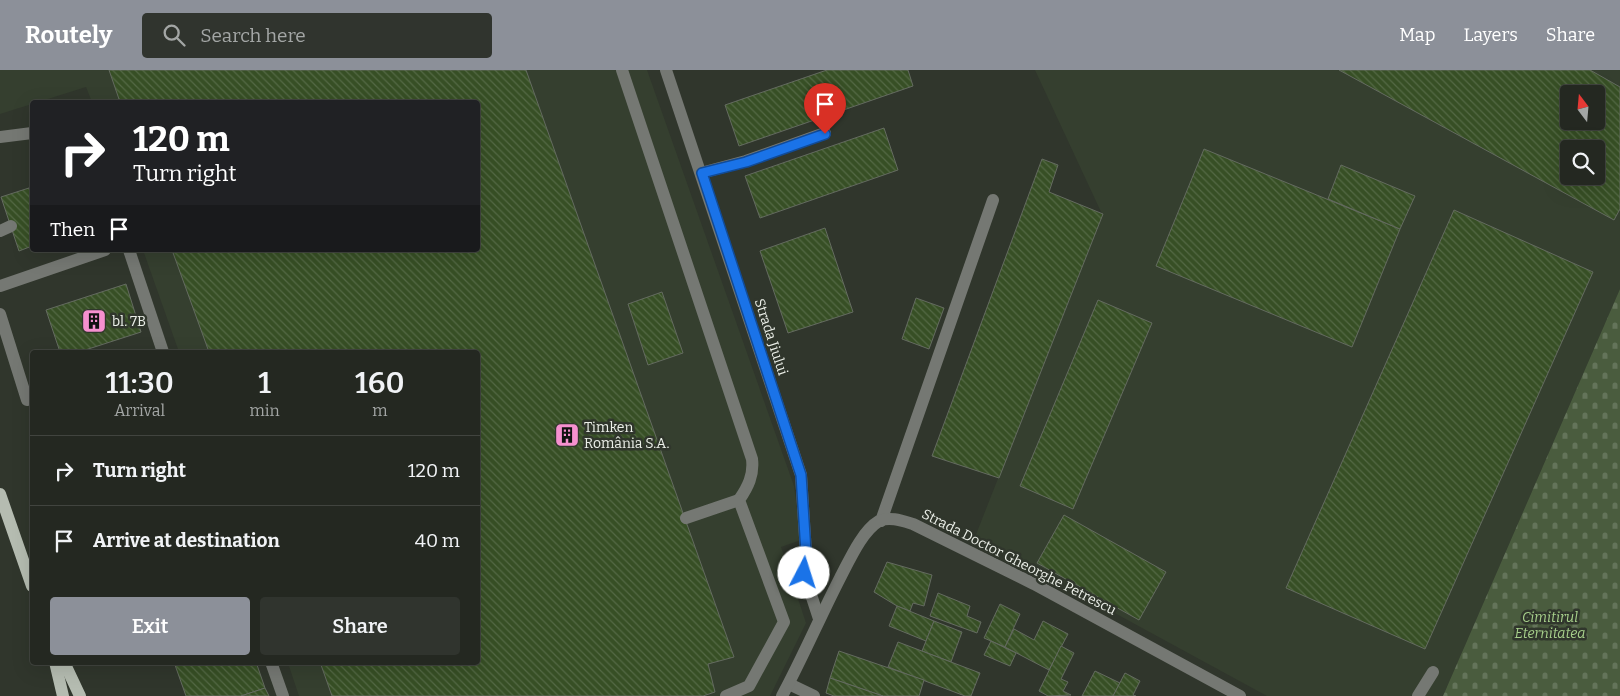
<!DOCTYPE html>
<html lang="en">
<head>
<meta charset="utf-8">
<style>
  :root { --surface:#242821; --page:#30342e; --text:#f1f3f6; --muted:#a3a6a5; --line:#41443f; --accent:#8c9099 }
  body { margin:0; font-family:Bitter,serif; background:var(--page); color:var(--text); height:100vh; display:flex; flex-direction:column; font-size:19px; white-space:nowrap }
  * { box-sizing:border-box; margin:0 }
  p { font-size:16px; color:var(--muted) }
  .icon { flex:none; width:28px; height:28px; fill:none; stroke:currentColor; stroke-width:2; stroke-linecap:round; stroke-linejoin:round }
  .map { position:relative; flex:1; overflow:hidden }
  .panel { position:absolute; left:30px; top:280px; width:450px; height:315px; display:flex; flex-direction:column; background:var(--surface); border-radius:5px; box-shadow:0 5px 20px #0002,0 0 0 1px var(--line) }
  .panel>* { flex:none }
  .hud { position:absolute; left:30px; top:30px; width:450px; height:152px; border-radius:5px; box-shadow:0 5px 20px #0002,0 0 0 1px var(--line); background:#202124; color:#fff; overflow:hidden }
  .needle { width:32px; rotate:344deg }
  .buttons { position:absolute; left:1560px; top:15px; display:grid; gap:10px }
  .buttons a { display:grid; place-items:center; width:45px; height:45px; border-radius:5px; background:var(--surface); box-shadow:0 5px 20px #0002,0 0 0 1px var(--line); font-size:25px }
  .pin { position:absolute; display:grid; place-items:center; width:42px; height:42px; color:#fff; margin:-51px -21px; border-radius:50% 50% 50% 0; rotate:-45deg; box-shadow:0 0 5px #0007 }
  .pin .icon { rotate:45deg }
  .me { position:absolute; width:55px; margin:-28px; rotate:5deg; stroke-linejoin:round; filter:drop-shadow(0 0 4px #0008) }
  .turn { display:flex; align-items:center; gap:18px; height:105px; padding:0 20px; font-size:22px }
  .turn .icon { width:65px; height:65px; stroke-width:2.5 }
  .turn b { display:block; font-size:35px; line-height:42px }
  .then { display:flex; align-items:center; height:48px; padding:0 20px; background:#0003; gap:10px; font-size:19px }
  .eta { display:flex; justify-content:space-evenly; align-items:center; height:85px; text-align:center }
  .eta b { font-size:30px; font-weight:600; line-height:35px }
  .action { display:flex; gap:10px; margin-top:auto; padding:10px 20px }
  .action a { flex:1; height:58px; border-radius:5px; background:var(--accent); color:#fff; font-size:20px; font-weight:600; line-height:58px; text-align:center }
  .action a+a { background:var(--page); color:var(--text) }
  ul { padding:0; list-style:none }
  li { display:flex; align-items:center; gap:15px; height:70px; padding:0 20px; border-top:1px solid var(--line) }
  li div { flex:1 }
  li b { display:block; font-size:19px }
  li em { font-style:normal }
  header { display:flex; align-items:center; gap:30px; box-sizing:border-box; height:70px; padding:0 25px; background:var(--accent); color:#fff }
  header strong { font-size:24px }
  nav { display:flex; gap:28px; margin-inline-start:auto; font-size:18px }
  .search { width:350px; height:45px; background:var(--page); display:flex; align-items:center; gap:12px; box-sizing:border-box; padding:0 18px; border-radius:5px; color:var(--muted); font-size:19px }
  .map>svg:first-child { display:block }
  .built { fill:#353f2f; fill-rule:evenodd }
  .cemetery { fill:url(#cemetery-stones) }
  .building { fill:url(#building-back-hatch); stroke:#646b60; fill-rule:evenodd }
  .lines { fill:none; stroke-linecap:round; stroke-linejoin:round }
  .minor { stroke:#757873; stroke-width:12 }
  .major { stroke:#b5bcb1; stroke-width:12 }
  .route-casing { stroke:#114b97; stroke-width:12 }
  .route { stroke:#1a73e8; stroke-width:9 }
  .labels { text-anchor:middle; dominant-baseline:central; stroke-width:5; stroke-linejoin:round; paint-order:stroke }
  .poi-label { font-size:14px; fill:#ecf0e9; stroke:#30362c; text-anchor:start }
  .street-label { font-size:14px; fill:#ecf0e9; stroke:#30362c }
  .park-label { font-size:14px; font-style:italic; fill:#a7d08b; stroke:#30362c }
</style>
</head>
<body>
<header>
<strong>Routely</strong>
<div class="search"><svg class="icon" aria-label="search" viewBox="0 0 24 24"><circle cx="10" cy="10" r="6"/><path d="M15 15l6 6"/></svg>Search here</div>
<nav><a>Map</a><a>Layers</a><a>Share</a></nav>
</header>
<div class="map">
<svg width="1620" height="626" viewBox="0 0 1620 626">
  <defs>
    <pattern id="cemetery-stones" width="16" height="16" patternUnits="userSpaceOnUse" patternTransform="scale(1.25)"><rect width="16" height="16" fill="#4a5c3e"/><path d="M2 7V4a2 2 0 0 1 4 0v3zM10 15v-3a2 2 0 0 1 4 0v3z" fill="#64745a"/></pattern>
    <pattern id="building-back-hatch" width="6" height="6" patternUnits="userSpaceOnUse" patternTransform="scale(1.25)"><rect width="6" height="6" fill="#374f25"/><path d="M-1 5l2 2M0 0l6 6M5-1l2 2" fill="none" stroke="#546945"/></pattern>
  </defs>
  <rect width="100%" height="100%" fill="#30362c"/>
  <g class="built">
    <path d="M0 0H647L794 416 801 470 781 477 806 553 770 626H299L288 593 478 592V282H179L143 180H478V32H92L86 17 0 44Z"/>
    <path d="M1035 0H1620V219L1443 626H1267L975 467 1102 144ZM1569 24H1596V51H1569ZM1569 79H1596V106H1569Z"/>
  </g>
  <path class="cemetery" d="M1620 219V626H1443Z"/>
  <g class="building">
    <path d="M109 0H526L734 587 708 594 715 622 703 626H332L320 592H478V282H209L172 180H478V32H120Z"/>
    <path d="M827 0H908L913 16 739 76 725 35Z"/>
    <path d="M1339 0H1590L1620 17V139L1614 150ZM1569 24H1596V51H1569ZM1569 79H1596V106H1569Z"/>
    <path d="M884 58 898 100 760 148 745 106Z"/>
    <path d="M1204 79 1400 159 1352 277 1156 196Z"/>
    <path d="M1042 89 1058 95 1049 122 1103 144 999 408 932 386Z"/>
    <path d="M1341 95 1415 126 1400 159 1328 129Z"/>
    <path d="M32 117V176L19 181 1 127Z"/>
    <path d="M1454 140 1593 202 1425 579 1286 518Z"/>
    <path d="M825 158 853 242 788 263 760 181Z"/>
    <path d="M126 214 141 262 79 282H60L46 240Z"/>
    <path d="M662 222 683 283 648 295 628 234Z"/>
    <path d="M916 228 944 238 929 279 902 269Z"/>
    <path d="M1098 230 1152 253 1073 439 1020 416Z"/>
    <path d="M1064 445 1166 502 1139 550 1037 493Z"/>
    <path d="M887 492 932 505 924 536 913 533 910 541 897 536 874 522Z"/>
    <path d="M938 523 970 536 967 546 981 552 977 563 930 546Z"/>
    <path d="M1000 534 1020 544 1005 577 984 568Z"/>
    <path d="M897 536 934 551 926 571 889 556Z"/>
    <path d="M934 551 962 562 951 592 922 581Z"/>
    <path d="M1043 551 1068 564 1049 600 1005 577 1014 559 1034 570Z"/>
    <path d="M991 571 1016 583 1010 596 984 585Z"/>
    <path d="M898 572 980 603 971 626H965L888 597Z"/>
    <path d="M1061 576 1074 583 1061 609 1068 612 1063 621 1071 625 1048 626 1039 621Z"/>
    <path d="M839 581 924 610 919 626H883L830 608Z"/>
    <path d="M183 592H256L265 618 241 626H186L175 595Z"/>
    <path d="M1095 601 1120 613 1113 626H1082Z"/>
    <path d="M1125 603 1140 611 1133 625 1136 626H1113Z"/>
    <path d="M830 608 883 626H834L826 623Z"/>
    <path d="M265 618 269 626H241Z"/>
  </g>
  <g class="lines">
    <g class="minor">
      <path d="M622 0 752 389C754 405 748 417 739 430L784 552 749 616 726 626"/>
      <path d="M666 0 801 405 806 483 804 503 819 549"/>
      <path d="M0 67 32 63"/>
      <path d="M701 103 746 91 825 63"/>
      <path d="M0 161 11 156"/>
      <path d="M129 180 163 282"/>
      <path d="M0 216 105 180"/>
      <path d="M0 244 27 330 32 328"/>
      <path d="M686 448 739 430"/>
      <path d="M881 451 993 130"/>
      <path d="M271 592 283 626"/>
      <path d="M789 614 814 626"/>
      <path d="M782 626C803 587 820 547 840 508 849 491 862 461 879 451 889 446 903 451 913 454L1034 514 1240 626"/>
      <path d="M1418 626 1433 602"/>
    </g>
    <g class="major">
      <path d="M0 424 32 516"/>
      <path d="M55 592 63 626"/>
      <path d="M64 592 80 626"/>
    </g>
  </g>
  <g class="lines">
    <defs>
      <path id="route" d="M804 503 806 482 801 405 702 103 746 92 825 64"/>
    </defs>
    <use href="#route" class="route-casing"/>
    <use href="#route" class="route"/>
  </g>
  <defs>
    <symbol id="building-square" viewBox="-11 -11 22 22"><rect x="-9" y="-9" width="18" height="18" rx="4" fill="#f690cf" stroke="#30362c"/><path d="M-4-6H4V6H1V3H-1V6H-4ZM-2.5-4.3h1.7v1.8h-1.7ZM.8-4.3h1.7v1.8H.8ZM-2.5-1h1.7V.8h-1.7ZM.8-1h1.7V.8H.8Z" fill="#111"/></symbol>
  </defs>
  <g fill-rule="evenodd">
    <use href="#building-square" x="80" y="237" width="28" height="28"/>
    <use href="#building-square" x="553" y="351" width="28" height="28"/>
  </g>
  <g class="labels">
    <g class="poi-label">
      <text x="112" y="251">bl. 7B</text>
      <text x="584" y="357">Timken<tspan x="584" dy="16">România S.A.</tspan></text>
    </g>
    <g class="street-label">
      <text transform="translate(771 267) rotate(72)">Strada Jiului</text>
      <text transform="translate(1019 492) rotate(27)">Strada Doctor Gheorghe Petrescu</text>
    </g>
    <g class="park-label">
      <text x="1550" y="547">Cimitirul<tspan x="1550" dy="16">Eternitatea</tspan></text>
    </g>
  </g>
</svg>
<div class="buttons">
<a><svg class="needle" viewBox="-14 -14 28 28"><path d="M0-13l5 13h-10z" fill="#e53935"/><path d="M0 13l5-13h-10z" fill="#a3a6a5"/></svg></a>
<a><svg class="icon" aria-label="search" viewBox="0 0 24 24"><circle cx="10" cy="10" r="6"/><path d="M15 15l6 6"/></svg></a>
</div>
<div class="pin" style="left:825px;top:64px;background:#d93025"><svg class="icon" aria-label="arrive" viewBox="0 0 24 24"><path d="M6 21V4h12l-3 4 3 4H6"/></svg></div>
<svg class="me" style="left:804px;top:503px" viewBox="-20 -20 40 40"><circle r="19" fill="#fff"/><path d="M0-13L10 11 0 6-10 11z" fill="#1a73e8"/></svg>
<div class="hud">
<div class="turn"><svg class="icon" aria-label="right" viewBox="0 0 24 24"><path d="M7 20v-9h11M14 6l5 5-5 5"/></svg><div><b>120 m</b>Turn right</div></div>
<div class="then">Then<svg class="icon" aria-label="arrive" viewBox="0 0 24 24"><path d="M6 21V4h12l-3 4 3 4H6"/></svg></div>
</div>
<section class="panel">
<div class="eta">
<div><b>11:30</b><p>Arrival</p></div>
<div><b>1</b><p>min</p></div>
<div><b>160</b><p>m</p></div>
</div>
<ul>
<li><svg class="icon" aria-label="right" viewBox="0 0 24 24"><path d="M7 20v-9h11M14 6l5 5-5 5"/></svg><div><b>Turn right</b></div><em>120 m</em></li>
<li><svg class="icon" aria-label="arrive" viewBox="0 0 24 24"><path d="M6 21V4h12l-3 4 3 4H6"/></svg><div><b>Arrive at destination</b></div><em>40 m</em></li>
</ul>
<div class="action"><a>Exit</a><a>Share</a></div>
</section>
</div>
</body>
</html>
